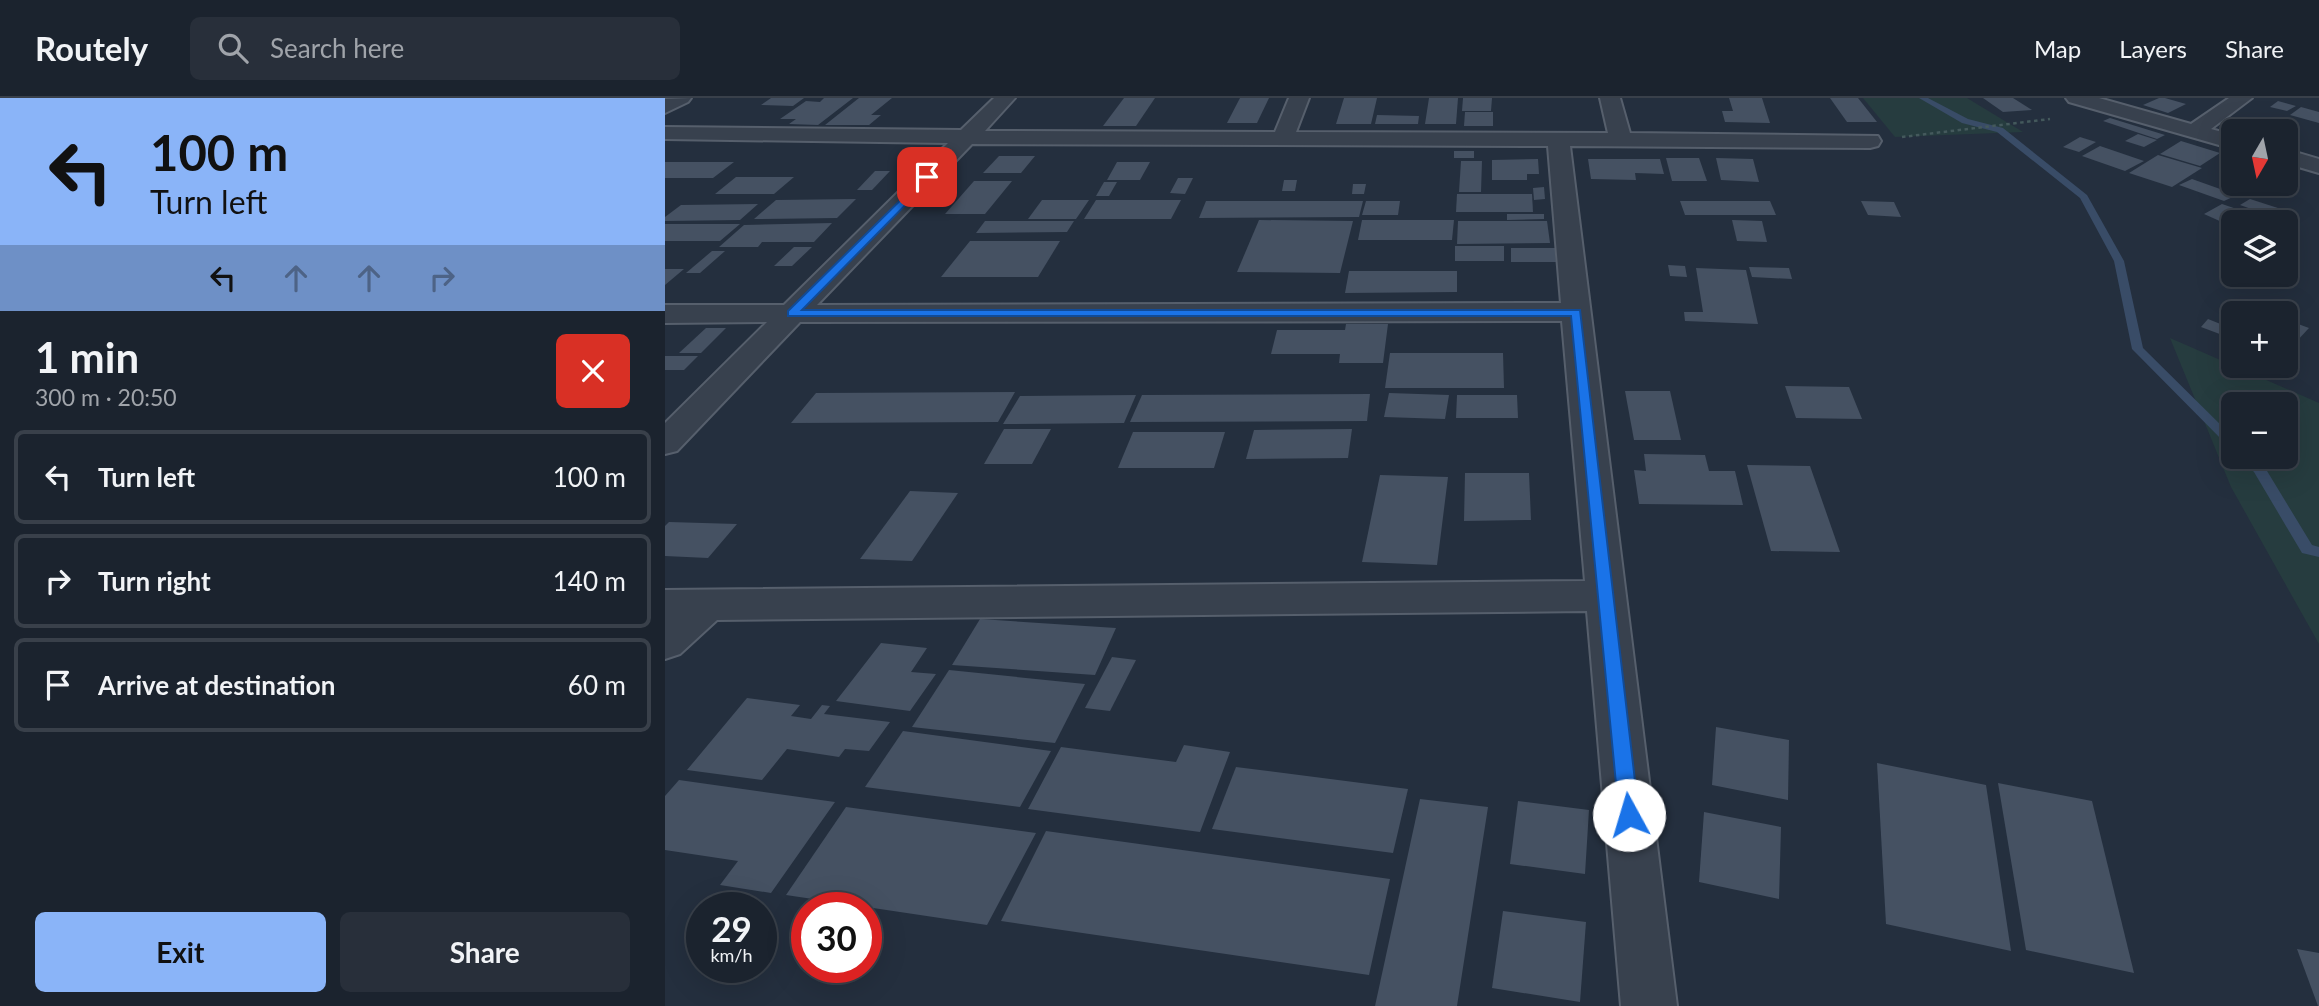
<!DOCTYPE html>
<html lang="en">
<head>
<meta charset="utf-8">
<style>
  :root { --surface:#1b232e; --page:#282f3a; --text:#f1f3f6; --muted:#a0a4aa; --line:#39404a; --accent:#8ab4f8 }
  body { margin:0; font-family:Lato,sans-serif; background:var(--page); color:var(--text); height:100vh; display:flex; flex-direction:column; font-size:26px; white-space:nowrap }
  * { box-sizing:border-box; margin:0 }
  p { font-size:23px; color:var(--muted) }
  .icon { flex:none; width:38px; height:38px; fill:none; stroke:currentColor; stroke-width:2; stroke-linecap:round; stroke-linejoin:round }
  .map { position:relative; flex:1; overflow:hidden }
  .drawer { display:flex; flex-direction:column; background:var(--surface); width:665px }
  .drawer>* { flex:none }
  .top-card { background:#8ab4f8; color:#111; overflow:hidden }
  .needle { width:46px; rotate:189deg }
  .tools { position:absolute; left:1556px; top:21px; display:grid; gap:14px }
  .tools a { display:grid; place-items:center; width:77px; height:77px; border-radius:10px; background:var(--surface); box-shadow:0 7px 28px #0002,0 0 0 2px var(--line); font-size:35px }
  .speed { position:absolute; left:21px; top:794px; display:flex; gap:14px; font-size:35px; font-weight:700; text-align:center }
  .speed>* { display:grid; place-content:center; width:91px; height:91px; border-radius:50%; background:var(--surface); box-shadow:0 7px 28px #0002,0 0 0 2px var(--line); line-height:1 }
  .speed small { font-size:18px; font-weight:400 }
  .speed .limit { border:10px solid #d22; background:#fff; color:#111 }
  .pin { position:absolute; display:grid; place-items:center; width:60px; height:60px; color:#fff; margin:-30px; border-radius:14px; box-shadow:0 4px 10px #0006 }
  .me { position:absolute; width:77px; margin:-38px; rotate:354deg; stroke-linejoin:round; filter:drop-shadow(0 0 5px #0008) }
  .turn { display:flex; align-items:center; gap:24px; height:147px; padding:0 35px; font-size:32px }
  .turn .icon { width:91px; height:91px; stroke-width:2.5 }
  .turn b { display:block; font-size:49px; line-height:60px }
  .lanes { display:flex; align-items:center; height:66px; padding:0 35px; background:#0003; justify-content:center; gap:35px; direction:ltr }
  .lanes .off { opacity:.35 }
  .round { display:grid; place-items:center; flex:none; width:74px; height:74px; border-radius:10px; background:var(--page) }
  .head { display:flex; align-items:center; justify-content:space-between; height:119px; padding:0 35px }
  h1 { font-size:42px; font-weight:700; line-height:52px }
  .primary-button { display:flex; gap:14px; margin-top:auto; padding:14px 35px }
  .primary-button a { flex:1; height:80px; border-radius:10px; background:var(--accent); color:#111; font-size:28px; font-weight:700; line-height:80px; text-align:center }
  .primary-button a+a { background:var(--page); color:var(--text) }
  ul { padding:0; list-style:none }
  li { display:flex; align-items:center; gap:21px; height:94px; margin:0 14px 10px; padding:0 21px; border:4px solid var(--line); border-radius:10px }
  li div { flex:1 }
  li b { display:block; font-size:26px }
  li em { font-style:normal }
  header { display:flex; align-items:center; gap:42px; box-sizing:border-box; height:98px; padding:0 35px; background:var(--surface); border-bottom:2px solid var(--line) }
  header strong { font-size:33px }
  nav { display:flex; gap:38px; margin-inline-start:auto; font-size:24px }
  .search { width:490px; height:63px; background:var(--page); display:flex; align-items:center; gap:18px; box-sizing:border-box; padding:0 24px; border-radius:10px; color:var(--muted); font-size:26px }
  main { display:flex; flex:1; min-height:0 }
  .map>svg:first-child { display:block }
  .green { fill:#263c3f; fill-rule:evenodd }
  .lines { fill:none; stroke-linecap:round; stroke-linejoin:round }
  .stream { fill:#394c67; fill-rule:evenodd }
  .building { fill:#455162 }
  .street-casing { stroke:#565f6c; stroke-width:4 }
  .path { stroke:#44595c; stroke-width:2.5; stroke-dasharray:3.5 3.5; stroke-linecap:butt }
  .street { fill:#38414e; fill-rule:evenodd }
  .route { fill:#1a73e8; stroke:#114b97; stroke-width:2 }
</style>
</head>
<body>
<header>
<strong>Routely</strong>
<div class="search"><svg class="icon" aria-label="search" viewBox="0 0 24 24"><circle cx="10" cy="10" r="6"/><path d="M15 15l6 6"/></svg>Search here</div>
<nav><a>Map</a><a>Layers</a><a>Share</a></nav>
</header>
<main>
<section class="drawer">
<div class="top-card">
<div class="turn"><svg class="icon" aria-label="left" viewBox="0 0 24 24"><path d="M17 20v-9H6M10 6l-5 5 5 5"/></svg><div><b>100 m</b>Turn left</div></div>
<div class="lanes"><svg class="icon" aria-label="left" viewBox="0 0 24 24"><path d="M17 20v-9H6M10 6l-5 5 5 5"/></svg><svg class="icon off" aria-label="ahead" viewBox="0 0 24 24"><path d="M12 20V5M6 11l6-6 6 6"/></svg><svg class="icon off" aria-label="ahead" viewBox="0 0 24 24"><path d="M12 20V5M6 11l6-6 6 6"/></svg><svg class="icon off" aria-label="right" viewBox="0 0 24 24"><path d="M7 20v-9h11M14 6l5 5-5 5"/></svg></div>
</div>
<div class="head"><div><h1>1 min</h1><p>300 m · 20:50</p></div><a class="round" style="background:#d93025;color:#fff"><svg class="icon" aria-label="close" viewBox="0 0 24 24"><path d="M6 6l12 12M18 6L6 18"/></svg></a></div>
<ul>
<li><svg class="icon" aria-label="left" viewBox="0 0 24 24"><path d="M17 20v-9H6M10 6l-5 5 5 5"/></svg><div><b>Turn left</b></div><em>100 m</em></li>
<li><svg class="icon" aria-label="right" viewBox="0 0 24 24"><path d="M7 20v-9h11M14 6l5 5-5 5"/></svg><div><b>Turn right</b></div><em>140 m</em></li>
<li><svg class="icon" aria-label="arrive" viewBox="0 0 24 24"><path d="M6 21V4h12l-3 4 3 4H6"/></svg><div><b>Arrive at destination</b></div><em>60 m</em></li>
</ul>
<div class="primary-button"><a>Exit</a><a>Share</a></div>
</section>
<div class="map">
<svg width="1654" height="908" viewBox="0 0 1654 908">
  <rect width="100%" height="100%" fill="#242f3e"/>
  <g class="green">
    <path d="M1198 0H1302L1358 34 1230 39Z"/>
    <path d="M1505 240 1654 305V546L1566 389ZM1568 306H1620V359H1568Z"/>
  </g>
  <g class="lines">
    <g class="stream">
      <path d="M1254 0H1263L1303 21 1338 30 1422 97 1459 163 1478 250 1568 339V350L1564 349 1467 251 1449 163 1415 100 1332 34 1297 25Z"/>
      <path d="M1575 359H1588L1599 368 1647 447 1654 449V459L1637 455 1589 374Z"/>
    </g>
  </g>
  <g class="building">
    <path d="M106 0H139L128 8 96 7Z"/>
    <path d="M159 0H188L153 27 124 26 131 21H115L141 3 155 4Z"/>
    <path d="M194 0H227L206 17H216L204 27H160Z"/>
    <path d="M459 0H490L471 28H438Z"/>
    <path d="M575 0H604L592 25H562Z"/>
    <path d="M679 0H712L706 26H671Z"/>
    <path d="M764 0H793L791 26H760Z"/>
    <path d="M798 0H827L826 13H797Z"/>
    <path d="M1064 0H1097L1105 25 1060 24 1057 13H1068Z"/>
    <path d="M1165 0H1193L1212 24H1182Z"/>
    <path d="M1318 0H1348L1367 12 1338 14Z"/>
    <path d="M1494 0H1500L1521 6 1503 15 1478 7Z"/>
    <path d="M1613 3 1631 8 1622 13 1605 9Z"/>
    <path d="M1636 9 1654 14V25L1625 17Z"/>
    <path d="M800 14H828V28H799Z"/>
    <path d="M712 17 754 18 753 26H710Z"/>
    <path d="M1445 20 1500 37 1492 41 1438 23Z"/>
    <path d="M1606 20 1632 27 1622 33H1582Z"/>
    <path d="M1473 36 1492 42 1479 49 1460 43Z"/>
    <path d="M1415 39 1431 44 1414 54 1398 49Z"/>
    <path d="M1516 43 1555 55 1535 68 1495 56Z"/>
    <path d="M1435 48 1479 63 1460 73 1417 58Z"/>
    <rect x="789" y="53" width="20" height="7"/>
    <path d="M1493 57 1537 70 1507 89 1464 75Z"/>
    <path d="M334 58H370L356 75H318Z"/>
    <path d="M1001 60H1034L1042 83H1007Z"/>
    <path d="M1051 60 1088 61 1094 84 1056 82Z"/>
    <path d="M873 61 874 76H862V82H827V62Z"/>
    <path d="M923 61H995L999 76 970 75 971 82 926 81Z"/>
    <path d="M796 63H817L816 94H794Z"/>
    <path d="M0 64H69L48 80H0Z"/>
    <path d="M452 64H485L475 82H442Z"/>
    <path d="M210 73H225L207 92H192Z"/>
    <path d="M71 79H129L109 96H50Z"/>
    <path d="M513 80H528L520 96 505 95Z"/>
    <path d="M1527 81 1572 97 1559 103 1514 87Z"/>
    <path d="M619 82H632L630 93H617Z"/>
    <path d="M309 83H347L320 116H280Z"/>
    <path d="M439 84H452L444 98H431Z"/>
    <path d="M688 86H701L699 96H687Z"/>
    <path d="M879 89 880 101 869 102 868 90Z"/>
    <path d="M792 96H867L868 114H791Z"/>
    <path d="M191 101 172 120 89 121 111 102Z"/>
    <path d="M1585 101 1616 111 1606 118 1575 107Z"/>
    <path d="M377 102H424L411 121H363Z"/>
    <path d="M431 102H516L506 121H419Z"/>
    <path d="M541 103H698L694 119 534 120Z"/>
    <path d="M701 103H735L733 117H697Z"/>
    <path d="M1015 103H1105L1111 117H1020Z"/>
    <path d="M1196 103 1229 104 1236 119 1203 117Z"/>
    <path d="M93 106 75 122 0 123V119L16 107Z"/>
    <path d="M1557 106 1604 122 1568 124V129L1539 116Z"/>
    <path d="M842 116H879V121L842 122Z"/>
    <path d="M594 122 688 123 675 175 572 174Z"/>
    <path d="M697 122H789L787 142H693Z"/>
    <path d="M1067 122 1097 123 1102 144 1072 143Z"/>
    <path d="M320 123H409L402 134 311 135Z"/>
    <path d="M793 123H882L885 145 792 146Z"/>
    <path d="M167 125 149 144H97L93 149H54L79 127Z"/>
    <path d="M0 126H75L55 143H0Z"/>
    <path d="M305 143H395L373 179H276Z"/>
    <rect x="790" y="148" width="49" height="15"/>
    <path d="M129 149H147L127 168H109Z"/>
    <path d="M846 150H890L891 164H846Z"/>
    <path d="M47 153H60L35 175H21Z"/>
    <path d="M1003 167 1020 168 1022 179 1005 178Z"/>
    <path d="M1084 169 1124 170 1127 181 1087 179Z"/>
    <path d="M1031 170 1081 172 1093 226 1020 223 1019 214H1038Z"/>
    <path d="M0 171H19L0 187Z"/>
    <path d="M684 173H792V194L680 195Z"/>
    <path d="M1543 221 1568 231V241L1536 229Z"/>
    <path d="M1620 221 1644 230 1631 244 1620 240Z"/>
    <path d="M681 226H723L718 265H674L675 256H606L612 232H680Z"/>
    <path d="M41 230H61L36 255H14Z"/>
    <path d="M725 255H838L839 290H720Z"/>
    <path d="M0 258H33L19 272H0Z"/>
    <path d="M1120 288 1184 289 1197 321 1131 320Z"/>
    <path d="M960 293H1005L1016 342H969Z"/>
    <path d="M350 294 333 324 126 325 151 295Z"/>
    <path d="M724 295 784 297 780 321 719 319Z"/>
    <path d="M705 296 702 323 465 324 477 297Z"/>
    <path d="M471 297 459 325 338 326 355 298Z"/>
    <path d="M792 297H852L853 320H791Z"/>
    <path d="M339 331H386L367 366H319Z"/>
    <path d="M687 331 683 360 581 361 589 332Z"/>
    <path d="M468 334H560L549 370H453Z"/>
    <path d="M979 356 1040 357 1044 373H1070L1078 407 974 406 969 372 981 373Z"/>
    <path d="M1082 367 1145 368 1175 454 1106 453Z"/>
    <path d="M800 375H864L866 422 799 423Z"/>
    <path d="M715 377 783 379 772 467 697 464Z"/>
    <path d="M245 393 293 395 247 463 195 461Z"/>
    <path d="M4 424 72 426 43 460 0 458V428Z"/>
    <path d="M315 521 451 530 430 577 287 567Z"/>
    <path d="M216 545 262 550 246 574 271 576 245 613 171 603Z"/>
    <path d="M447 559 471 562 445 613 420 610Z"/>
    <path d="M284 572 420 586 390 645 247 629Z"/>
    <path d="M82 600 135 607 126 618 146 621 157 607 165 608 159 616 225 624 204 653 180 651 174 659 122 651 97 682 22 672Z"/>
    <path d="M1051 629 1124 642 1123 702 1047 687Z"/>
    <path d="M238 633 386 653 355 709 200 689Z"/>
    <path d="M519 647 565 654 535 734 363 711 396 649 511 664Z"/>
    <path d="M1212 665 1321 687 1346 853 1221 826Z"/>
    <path d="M571 669 743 691 728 755 547 731Z"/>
    <path d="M14 682 170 704 106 795 55 787 73 763 0 752V698Z"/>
    <path d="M1333 685 1427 703 1469 875 1361 852Z"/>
    <path d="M755 701 823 709 792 908H710Z"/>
    <path d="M853 703 924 712 920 776 845 766Z"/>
    <path d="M181 709 371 735 322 827 121 797Z"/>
    <path d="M1039 714 1116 729 1114 801 1034 784Z"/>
    <path d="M381 733 725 781 704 877 336 823Z"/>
    <path d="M838 813 921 824 915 904 827 890Z"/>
    <path d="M1632 851 1654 855V908H1653Z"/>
  </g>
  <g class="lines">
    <defs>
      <g id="street">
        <path d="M26 0 23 4 0 15V1Z"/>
        <path d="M329 0H350L320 33 610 34 624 0H644L631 34 943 35 935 0H955L965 35 1213 38 1216 43 1213 48 1205 50 905 48 1012 908H956L922 513 52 522 15 556 0 561V492L920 483 897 223 135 224 12 353 0 356V325L102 224 0 225V207H119L283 45 0 41V29L296 32ZM307 46 883 48 896 205 152 207Z"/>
        <path d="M1401 0H1434L1526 26 1564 0H1587L1546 31 1568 37V51L1404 4Z"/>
        <path d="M1620 51 1654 61V75L1620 65Z"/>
      </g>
    </defs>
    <use href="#street" class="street-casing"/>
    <path class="path" d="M1237 39 1385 21"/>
    <use href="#street" class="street"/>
  </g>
  <path class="route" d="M262 76 267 79 266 81 137 212H915L974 717 971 723 964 726 957 723 954 717 906 218H123V213Z"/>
</svg>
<div class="tools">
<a><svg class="needle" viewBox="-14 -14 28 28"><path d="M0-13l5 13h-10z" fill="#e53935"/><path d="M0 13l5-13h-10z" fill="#a0a4aa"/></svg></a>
<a><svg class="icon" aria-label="layers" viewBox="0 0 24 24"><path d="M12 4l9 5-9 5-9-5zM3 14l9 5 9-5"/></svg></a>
<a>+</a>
<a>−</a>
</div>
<div class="speed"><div>29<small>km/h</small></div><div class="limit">30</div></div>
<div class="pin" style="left:262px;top:79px;background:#d93025"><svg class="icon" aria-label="arrive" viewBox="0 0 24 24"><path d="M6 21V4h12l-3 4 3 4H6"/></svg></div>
<svg class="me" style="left:964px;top:717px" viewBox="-20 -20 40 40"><circle r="19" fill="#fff"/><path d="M0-13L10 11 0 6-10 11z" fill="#1a73e8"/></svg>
</div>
</main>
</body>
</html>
